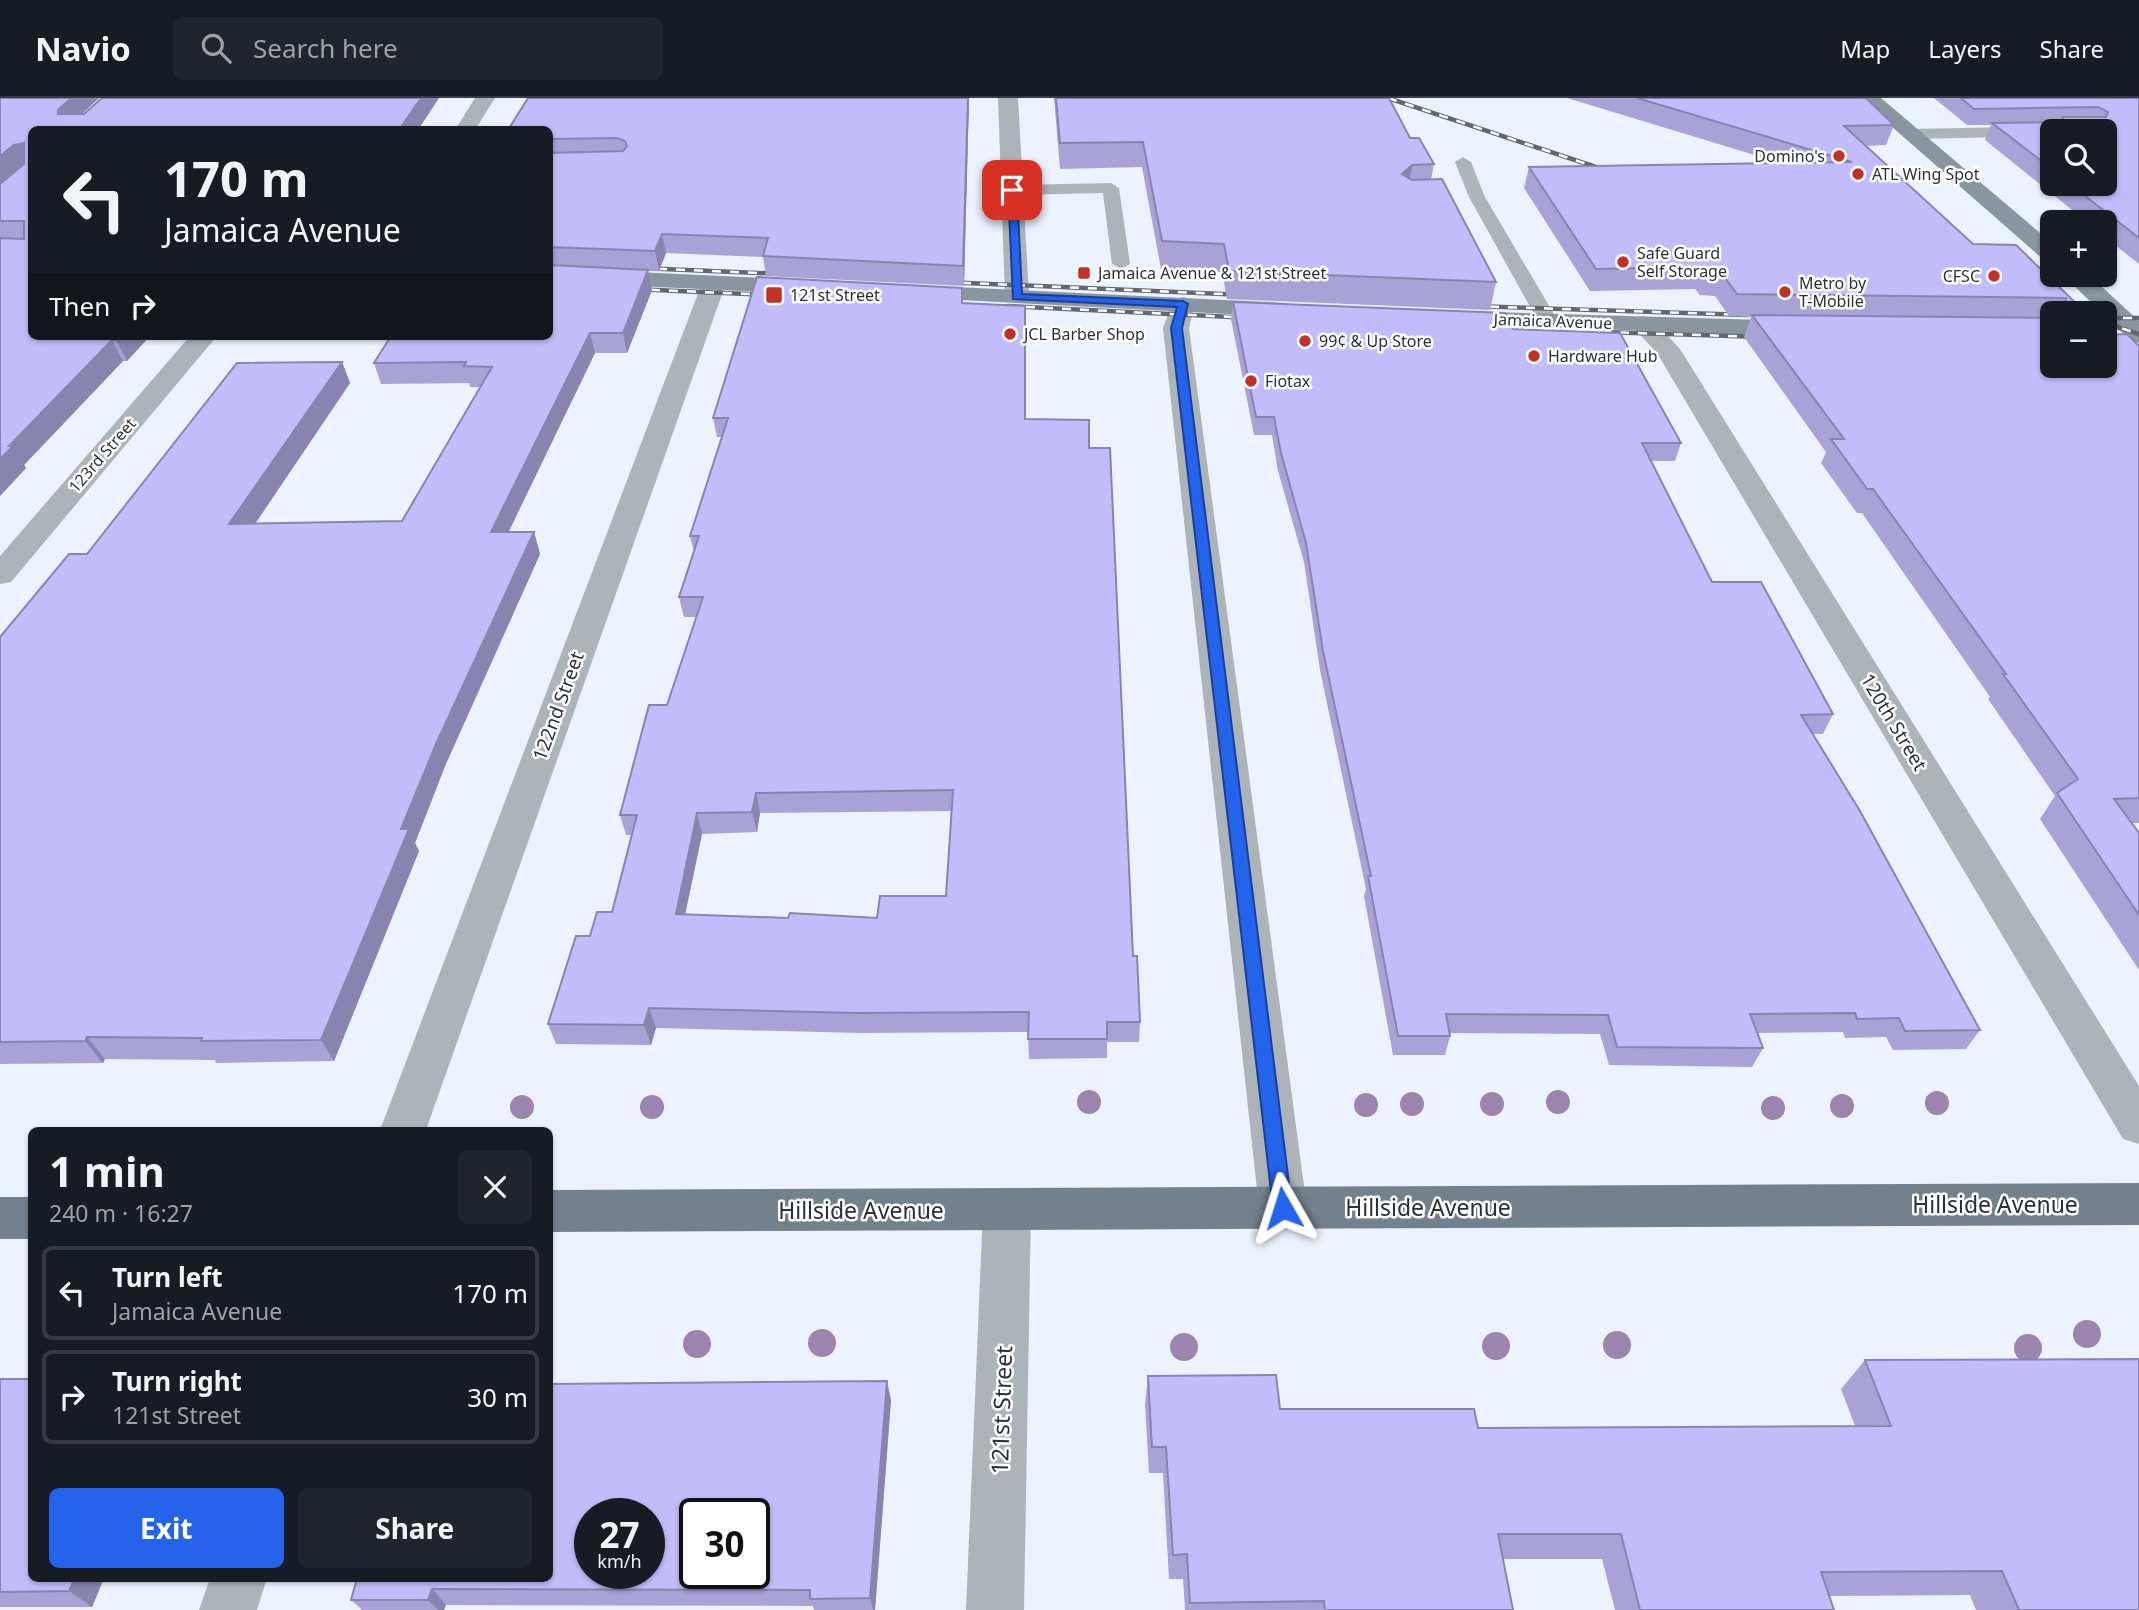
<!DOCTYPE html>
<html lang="en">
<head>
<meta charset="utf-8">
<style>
  :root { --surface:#171b24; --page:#20242c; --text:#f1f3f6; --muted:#9ea1a6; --line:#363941; --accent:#2563eb }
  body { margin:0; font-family:"Noto Sans",sans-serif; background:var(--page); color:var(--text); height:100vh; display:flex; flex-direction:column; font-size:26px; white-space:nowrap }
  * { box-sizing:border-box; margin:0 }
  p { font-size:23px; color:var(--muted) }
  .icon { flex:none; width:38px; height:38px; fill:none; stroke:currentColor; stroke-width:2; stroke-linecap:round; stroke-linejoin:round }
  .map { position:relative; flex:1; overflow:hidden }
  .side { position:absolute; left:28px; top:1029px; width:525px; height:455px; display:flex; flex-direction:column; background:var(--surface); border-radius:10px; box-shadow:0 2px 5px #0004 }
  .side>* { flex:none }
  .hud { position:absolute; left:28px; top:28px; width:525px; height:214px; border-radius:10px; box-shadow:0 2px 5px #0004; background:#171b24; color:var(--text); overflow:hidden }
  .buttons { position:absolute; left:2040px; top:21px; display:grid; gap:14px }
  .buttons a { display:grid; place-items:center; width:77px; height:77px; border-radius:10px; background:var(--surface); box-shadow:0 2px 5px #0004; font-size:35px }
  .speed { position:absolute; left:574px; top:1400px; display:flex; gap:14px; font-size:35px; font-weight:700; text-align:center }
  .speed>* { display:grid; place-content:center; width:91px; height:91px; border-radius:50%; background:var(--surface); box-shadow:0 2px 5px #0004; line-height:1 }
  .speed small { font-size:18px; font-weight:400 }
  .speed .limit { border:4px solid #111; border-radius:10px; background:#fff; color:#111 }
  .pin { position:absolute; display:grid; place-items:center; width:60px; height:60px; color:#fff; margin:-30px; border-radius:14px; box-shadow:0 4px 10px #0006 }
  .me { position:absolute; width:77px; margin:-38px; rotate:354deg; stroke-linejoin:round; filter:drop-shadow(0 0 5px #0008) }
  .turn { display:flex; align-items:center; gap:24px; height:147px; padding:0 21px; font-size:32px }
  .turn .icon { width:91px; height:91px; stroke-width:2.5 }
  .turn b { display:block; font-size:49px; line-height:60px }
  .then { display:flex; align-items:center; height:66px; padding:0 21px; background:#0003; gap:14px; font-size:26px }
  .round { display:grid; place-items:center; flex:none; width:74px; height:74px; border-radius:10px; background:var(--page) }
  .headline { display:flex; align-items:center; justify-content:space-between; height:119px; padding:0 21px }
  h1 { font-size:42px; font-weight:700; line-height:52px }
  .primary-button { display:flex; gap:14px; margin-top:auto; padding:14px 21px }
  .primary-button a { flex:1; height:80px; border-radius:10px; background:var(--accent); color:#fff; font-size:28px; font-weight:700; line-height:80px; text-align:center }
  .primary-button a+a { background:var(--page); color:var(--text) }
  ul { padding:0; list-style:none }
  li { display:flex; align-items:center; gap:21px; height:94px; margin:0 14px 10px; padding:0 7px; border:4px solid var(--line); border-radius:10px }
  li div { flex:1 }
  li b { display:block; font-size:26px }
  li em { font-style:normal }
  header { display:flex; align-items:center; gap:42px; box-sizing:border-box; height:98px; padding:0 35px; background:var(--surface); border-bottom:2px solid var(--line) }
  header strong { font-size:33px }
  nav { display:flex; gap:38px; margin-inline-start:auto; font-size:24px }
  .search { width:490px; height:63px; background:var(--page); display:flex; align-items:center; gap:18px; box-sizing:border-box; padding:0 24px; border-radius:10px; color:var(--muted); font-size:26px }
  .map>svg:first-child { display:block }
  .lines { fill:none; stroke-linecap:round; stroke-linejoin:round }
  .lane { fill:#acb4ba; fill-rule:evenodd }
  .street { fill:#acb4ba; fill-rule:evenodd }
  .secondary { fill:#8a969f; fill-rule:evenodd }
  .primary { fill:#72818c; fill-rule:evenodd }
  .rail-far1-casing { stroke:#62666f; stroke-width:4.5 }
  .rail-casing { stroke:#62666f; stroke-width:6 }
  .rail-far1 { stroke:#fff; stroke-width:2.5; stroke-dasharray:9; stroke-linecap:butt }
  .rail { stroke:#fff; stroke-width:4.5; stroke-dasharray:12; stroke-linecap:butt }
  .tree { fill:#9b84ae }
  .wall { fill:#a8a2d7; fill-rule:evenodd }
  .shaded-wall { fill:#8884af }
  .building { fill:#c3bcfa; stroke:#8884af; stroke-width:2; fill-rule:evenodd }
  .route { fill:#2563eb; stroke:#184099; stroke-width:2 }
  .poi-dot { fill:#bf3225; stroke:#fff; stroke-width:2.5 }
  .labels { text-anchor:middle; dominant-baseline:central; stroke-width:5; stroke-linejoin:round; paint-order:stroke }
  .far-poi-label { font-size:16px; fill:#2b2f36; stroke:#fff; text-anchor:start }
  .far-street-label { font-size:16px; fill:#2b2f36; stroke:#fff }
  .street-label { font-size:19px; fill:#2b2f36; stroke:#fff }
  .near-street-label { font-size:23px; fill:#2b2f36; stroke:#fff }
</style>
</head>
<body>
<header>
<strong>Navio</strong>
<div class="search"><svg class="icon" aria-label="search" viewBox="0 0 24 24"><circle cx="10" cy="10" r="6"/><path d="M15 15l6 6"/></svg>Search here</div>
<nav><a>Map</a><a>Layers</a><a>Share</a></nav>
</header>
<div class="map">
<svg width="2139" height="1512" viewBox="0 0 2139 1512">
  <rect width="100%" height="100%" fill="#ecf2fe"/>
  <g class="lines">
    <g class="lane">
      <path d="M2053 28 2061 33H2053V38L1912 41 1904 36 1912 31Z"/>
      <path d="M1463 59 1471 64 1485 99 1558 223 1555 227H1541L1538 223 1469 99 1455 64Z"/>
      <path d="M1111 85 1119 90 1130 166 1121 171 1112 166 1103 95 1012 97 1004 92 1012 87Z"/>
    </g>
    <g class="street">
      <path d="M475 0H495L475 32H455Z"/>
      <path d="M998 0H1018L1029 198 1026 203 1017 205 1008 203 1005 198Z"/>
      <path d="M714 178 722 180 726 185 426 1032H380L702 185 706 180Z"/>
      <path d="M1183 199 1192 201 1195 206 1189 230 1307 1110 1300 1125 1283 1131 1266 1125 1259 1110 1163 230 1174 201Z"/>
      <path d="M1643 218 1652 221 1680 251 2139 988V1046L2123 1041 1657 255 1630 226 1634 221Z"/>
      <path d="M190 238H217L11 484 0 486V458Z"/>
      <path d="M1007 1090 1024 1096 1031 1111 1024 1512H966L983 1111 990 1096Z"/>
      <path d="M210 1480H267L257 1512H199Z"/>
    </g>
    <g class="secondary">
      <path d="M1859 0H1881L2053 146V165L2045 163Z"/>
      <path d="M550 170 806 182 815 184 818 189 815 194 806 196 550 184Z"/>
      <path d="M2063 177H2089L2139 223V245L2130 242Z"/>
      <path d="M912 187 1285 205 1294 207 1297 212 1294 217 1285 219 903 199 900 194 903 189Z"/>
      <path d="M1457 213 1799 223 1808 226 1812 231 1808 236 1799 239 1448 225 1445 220 1448 215Z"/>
    </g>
    <g class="primary">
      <path d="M2139 1085V1127L550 1134V1092Z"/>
      <rect x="0" y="1099" width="32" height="42"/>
    </g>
    <defs>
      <g id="rail-far1">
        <path d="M1388 0 1611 74"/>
        <path d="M640 170 783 176"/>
        <path d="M944 184 1245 197"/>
        <path d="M633 191 770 197"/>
        <path d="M1008 208 1252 220"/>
        <path d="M1472 208 1748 217"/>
        <path d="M2105 220H2139"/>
        <path d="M2105 225 2139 236"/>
        <path d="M1602 234 1763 239"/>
      </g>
      <path id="rail" d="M1752 239H1763"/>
    </defs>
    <use href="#rail-far1" class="rail-far1-casing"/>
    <use href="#rail" class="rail-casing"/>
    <use href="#rail-far1" class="rail-far1"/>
    <use href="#rail" class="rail"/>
  </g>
  <g class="tree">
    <circle cx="1089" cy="1004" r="12"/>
    <circle cx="1558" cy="1004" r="12"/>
    <circle cx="1937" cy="1005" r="12"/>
    <circle cx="1412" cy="1006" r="12"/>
    <circle cx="1492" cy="1006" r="12"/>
    <circle cx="1366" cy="1007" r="12"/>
    <circle cx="1842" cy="1008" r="12"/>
    <circle cx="522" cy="1009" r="12"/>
    <circle cx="652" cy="1009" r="12"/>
    <circle cx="1773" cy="1010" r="12"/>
    <circle cx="2087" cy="1236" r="14"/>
    <circle cx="822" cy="1245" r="14"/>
    <circle cx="697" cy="1246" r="14"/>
    <circle cx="1617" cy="1247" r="14"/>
    <circle cx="1496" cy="1248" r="14"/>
    <circle cx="1184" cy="1249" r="14"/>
    <circle cx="2028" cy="1250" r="14"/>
  </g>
  <g class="wall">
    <path d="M0 0H99L82 16 439 0 32 32 150 238 127 263H123L24 367 26 370 0 398V86L24 66 0 85Z"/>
    <path d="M528 0H969L964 188 766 178 763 159 666 155 659 173 643 172 652 192 627 255H595L508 434H534L540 456 445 668 415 745 419 753 334 963 216 965 215 962 105 961 103 965 0 966V539L87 456 342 264 350 285 255 426 402 423 480 289H470L469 285 381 286 374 265 550 238V32Z"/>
    <path d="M1054 0H1389L1410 40 1434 66 1431 82 1496 184 1490 212 1227 201 1222 174 1161 171 1142 69 1060 71Z"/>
    <path d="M1567 0H1866L1894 27 1886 47 1865 48 1973 146 2016 147 2086 215H2053V268L2108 237 2139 248V725H2132L2139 735V872L2040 721 2055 698 1988 601 1990 599 1862 415H1857L1821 365 1826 354 1744 239 1751 219 1729 218 1715 198 1700 197 1695 191 1590 193 1524 90 1529 69 1781 65Z"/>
    <path d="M1934 0H2139V166L2105 139V124H2087L1985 42 1991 27H1967ZM2053 33 2105 86H2053Z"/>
    <path d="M962 190 963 205 1026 321 1089 350 1133 858 1140 924 1139 944H1107V960L1029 961 1028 934 860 935 656 930 651 947 556 946 548 926 590 838 612 814 631 737H626L620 717 667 607 697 519H684L679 499 694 454 690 438 722 339H717L713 320ZM951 713 946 798 877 820H788L685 816 702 736 757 734 760 715Z"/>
    <path d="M1233 204 1513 231 1681 345 1675 363H1651L1712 484 1833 616 1823 636H1813L1980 932 1966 951 1893 952 1886 939 1845 940 1843 934 1757 935 1763 950 1752 969 1609 967 1600 936 1450 935V938L1445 957H1393L1364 798 1366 791 1320 572 1304 464 1278 373 1272 337H1254L1231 221Z"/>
    <path d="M1865 1262 2139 1512H1976L1970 1497 1829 1498 1834 1512H1615L1602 1461H1503L1513 1512H1185L1183 1481H1169L1163 1375H1149L1145 1306 1148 1278 1280 1311 1478 1330 1855 1328 1841 1291Z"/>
    <path d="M0 1281 32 1480H104L92 1509H0Z"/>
    <path d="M891 1302 875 1512H814L813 1508 446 1507 444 1512H362L351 1502Z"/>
  </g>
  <g class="shaded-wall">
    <path d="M71 0H99L66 30 58 16V12Z"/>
    <path d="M421 0H439L418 32H399Z"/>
    <path d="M968 0H969L964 188 963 168Z"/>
    <path d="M24 45 32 64 23 66 0 85V58L14 47Z"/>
    <path d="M1412 67 1408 93 1402 76Z"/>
    <path d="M662 136 666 155 659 173 655 153Z"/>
    <path d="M648 172 652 192 627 255 623 235Z"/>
    <path d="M590 235 595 255 498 456 491 434Z"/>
    <path d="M120 238H150L127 263 116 242Z"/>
    <path d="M112 242 123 263 24 367 26 370 0 398V361L9 348Z"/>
    <path d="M342 264 350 285 240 448 229 426Z"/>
    <path d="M534 434 540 456 445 668 415 745 419 753 334 963 321 942 401 731 436 646Z"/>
    <path d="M756 695 760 715 757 734 752 714Z"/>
    <path d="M697 715 702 736 681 836 676 816Z"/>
    <path d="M649 910 656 930 651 947 644 927Z"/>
    <path d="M87 939 105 961 103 965 85 943Z"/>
    <path d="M887 1283 891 1302 875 1512H873L870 1500Z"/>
    <path d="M75 1480H104L92 1509 69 1493Z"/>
    <path d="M432 1491 446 1507 444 1512H438L428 1502Z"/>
  </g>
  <g class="building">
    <path d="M0 0H71L58 12V16H84L102 0H421L399 32H32V238H120L116 242H112L9 348H13L0 361V140L24 141V123H0V86L24 66V45L14 47 0 58Z"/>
    <path d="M528 0H968L963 168 763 158 768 140 662 136 655 153 550 149V55L623 53 627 48 625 43 617 40 550 41V32H508Z"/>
    <path d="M1056 0H1389L1410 40H1419L1434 66 1412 67 1402 76 1412 82 1442 81 1496 184 1229 173 1224 146 1162 143 1143 44 1060 45Z"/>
    <path d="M1637 0H1866L1894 27 1844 28 1973 146 2016 147 2086 215H2067L2066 200 1737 196 1722 176 1707 175 1702 169 1596 171 1529 69 1852 64Z"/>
    <path d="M1961 0H2139V140L2070 86H2105V33H2053V72L1992 25 2061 24 2063 19H2106L2108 14 2098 9 1974 11Z"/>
    <path d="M550 167 648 172 623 235H590L491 434H534L436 646 401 731H409L321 942 201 943 202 940 87 939 85 943 0 944V539L69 456H87L237 265 342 264 229 426 402 423 492 269 464 268 466 264 374 265 391 238H550Z"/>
    <path d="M757 179 962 190V205L1025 208V321L1089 322V350H1110L1133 858H1137L1140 924H1107V941H1028L1029 914 857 915 649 910 644 927 548 926 576 838H590L597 814H612L637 717H620L649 607H667L703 499H679L699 438H690L728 320H713ZM953 692 946 798H880L877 820 790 815 788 820 676 816 697 715 752 714 756 695Z"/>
    <path d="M1233 204 1505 215 1513 231 1620 235 1681 345H1642L1712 484H1761L1833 616 1801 617 1860 713 1980 932 1905 933 1899 920 1857 921 1855 915 1750 916 1763 950 1617 949 1608 917 1446 916 1450 938H1398L1368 778H1371L1323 553 1306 445 1281 355 1274 319H1256Z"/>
    <path d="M1752 217 2053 220V268H2105V234L2108 237 2127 236 2139 248V700L2114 701 2139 735V817L2057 695 2078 681 2003 576H2006L1873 391H1867L1831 341H1844Z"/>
    <path d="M2139 1261V1512H2019L2002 1473 1821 1474 1834 1512H1640L1621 1436H1498L1513 1512H1325L1324 1503 1190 1505 1187 1456 1173 1457 1166 1349H1152L1148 1278 1276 1277 1280 1311H1474L1478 1330 1891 1328 1865 1262Z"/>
    <path d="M0 1281H32V1480H75L69 1493 0 1494Z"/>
    <path d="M887 1283 870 1500 810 1501V1492L432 1491 428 1502H351L357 1480H550V1286ZM590 1416H649V1475H590ZM695 1416H754V1475H695Z"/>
  </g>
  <path class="route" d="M1012 89 1017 92 1022 196 1183 203 1188 206 1182 230 1292 1110 1290 1116 1283 1118 1276 1116 1273 1110 1171 230 1177 209 1013 201 1008 92Z"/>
  <g class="poi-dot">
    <circle cx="1839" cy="58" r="7"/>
    <circle cx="1858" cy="76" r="7"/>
    <circle cx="1623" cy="164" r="7"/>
    <rect x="1077" y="168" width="14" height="14" rx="3.5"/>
    <circle cx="1994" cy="178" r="7"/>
    <circle cx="1785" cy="194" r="7"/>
    <rect x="765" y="188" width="18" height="18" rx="3.5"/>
    <circle cx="1010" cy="236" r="7"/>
    <circle cx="1305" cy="243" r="7"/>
    <circle cx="1534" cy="258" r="7"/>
    <circle cx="1251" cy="283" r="7"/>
  </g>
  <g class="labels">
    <g class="far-poi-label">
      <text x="1825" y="58" text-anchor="end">Domino's</text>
      <text x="1872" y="76">ATL Wing Spot</text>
      <text x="1637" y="155">Safe Guard<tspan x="1637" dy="18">Self Storage</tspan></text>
      <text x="1098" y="175">Jamaica Avenue &amp; 121st Street</text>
      <text x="1980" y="178" text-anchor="end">CFSC</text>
      <text x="1799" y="185">Metro by<tspan x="1799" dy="18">T-Mobile</tspan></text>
      <text x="790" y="197">121st Street</text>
      <text x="1024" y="236">JCL Barber Shop</text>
      <text x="1319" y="243">99¢ &amp; Up Store</text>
      <text x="1548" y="258">Hardware Hub</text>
      <text x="1265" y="283">Fiotax</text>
    </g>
    <g class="far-street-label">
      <text transform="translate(1553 223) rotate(2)">Jamaica Avenue</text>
      <text transform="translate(102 357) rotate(-49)">123rd Street</text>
    </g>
    <g class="street-label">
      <text transform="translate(558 608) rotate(-70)">122nd Street</text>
      <text transform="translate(1894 624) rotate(59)">120th Street</text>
    </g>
    <g class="near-street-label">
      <text x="1995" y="1106">Hillside Avenue</text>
      <text x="1428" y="1109">Hillside Avenue</text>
      <text x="861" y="1112">Hillside Avenue</text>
      <text transform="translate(1001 1312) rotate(-88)">121st Street</text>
    </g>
  </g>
</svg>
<div class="buttons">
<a><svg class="icon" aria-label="search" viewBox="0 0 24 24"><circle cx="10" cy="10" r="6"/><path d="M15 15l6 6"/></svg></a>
<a>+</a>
<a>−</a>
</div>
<div class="speed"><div>27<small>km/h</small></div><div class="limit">30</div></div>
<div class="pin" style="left:1012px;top:92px;background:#d93025"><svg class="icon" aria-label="arrive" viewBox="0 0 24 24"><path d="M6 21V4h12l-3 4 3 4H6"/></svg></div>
<svg class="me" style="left:1283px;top:1110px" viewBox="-20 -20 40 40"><path d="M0-17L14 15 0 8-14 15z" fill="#2563eb" stroke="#fff" stroke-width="4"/></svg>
<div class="hud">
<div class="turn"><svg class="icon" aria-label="left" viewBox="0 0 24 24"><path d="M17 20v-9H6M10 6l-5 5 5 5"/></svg><div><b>170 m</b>Jamaica Avenue</div></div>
<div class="then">Then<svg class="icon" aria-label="right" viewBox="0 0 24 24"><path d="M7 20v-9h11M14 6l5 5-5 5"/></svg></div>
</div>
<section class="side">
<div class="headline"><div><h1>1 min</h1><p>240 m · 16:27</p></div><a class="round"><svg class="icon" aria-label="close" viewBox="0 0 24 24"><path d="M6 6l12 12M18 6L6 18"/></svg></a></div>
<ul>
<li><svg class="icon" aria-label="left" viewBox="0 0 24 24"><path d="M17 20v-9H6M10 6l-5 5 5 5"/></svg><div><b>Turn left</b><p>Jamaica Avenue</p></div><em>170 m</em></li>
<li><svg class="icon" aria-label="right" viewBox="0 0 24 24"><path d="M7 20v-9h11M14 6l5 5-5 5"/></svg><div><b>Turn right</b><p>121st Street</p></div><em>30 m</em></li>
</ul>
<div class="primary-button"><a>Exit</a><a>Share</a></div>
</section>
</div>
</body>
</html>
